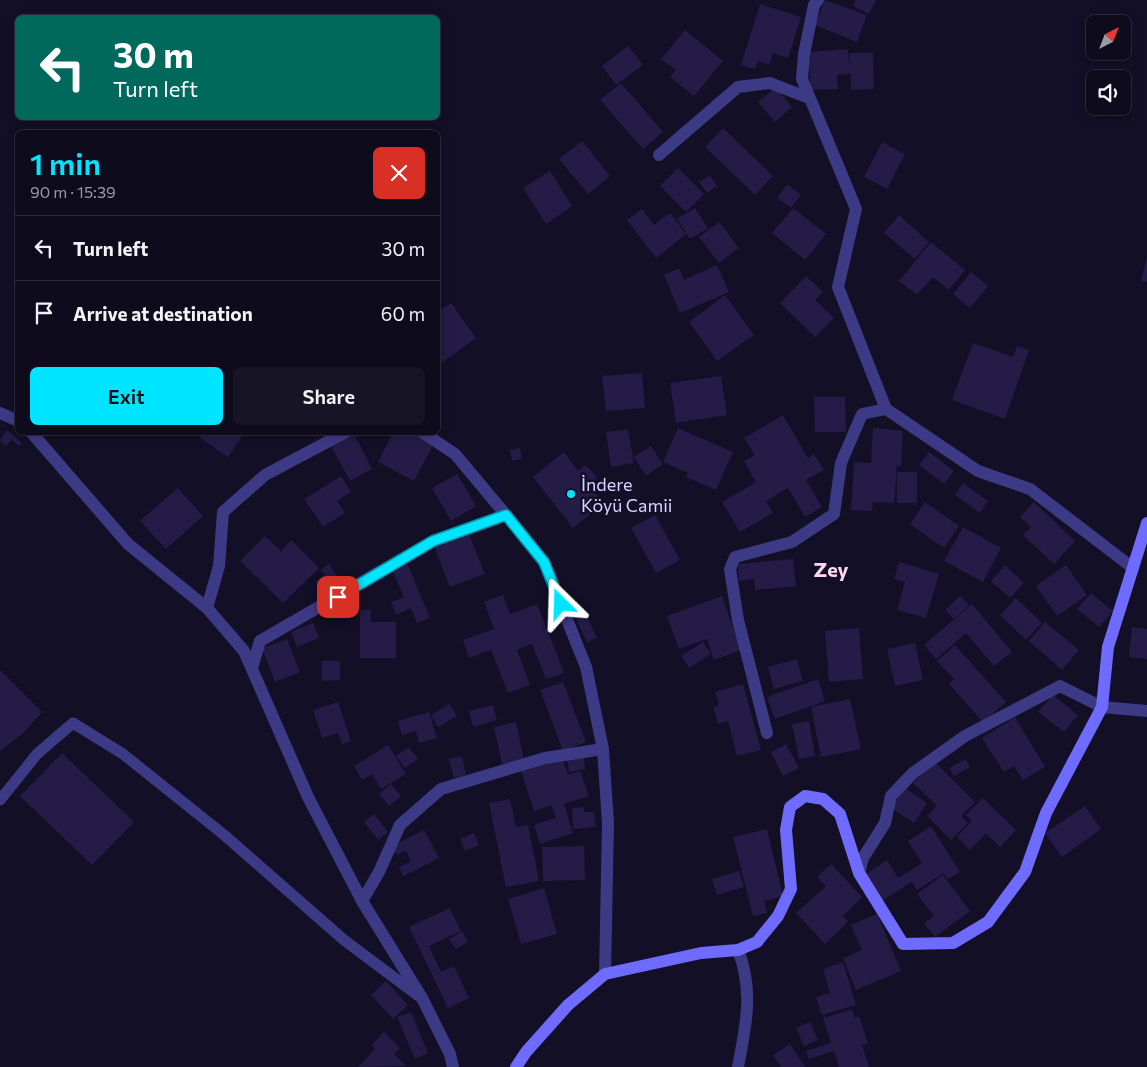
<!DOCTYPE html>
<html lang="en">
<head>
<meta charset="utf-8">
<style>
  :root { --surface:#0e0b1c; --page:#171425; --text:#f1f3f6; --muted:#9b9ba3; --line:#2e2b3b; --accent:#00e5ff }
  body { margin:0; font-family:Commissioner,sans-serif; background:var(--page); color:var(--text); height:100vh; display:flex; flex-direction:column; font-size:19px; white-space:nowrap }
  * { box-sizing:border-box; margin:0 }
  p { font-size:16px; color:var(--muted) }
  .icon { flex:none; width:28px; height:28px; fill:none; stroke:currentColor; stroke-width:2; stroke-linecap:round; stroke-linejoin:round }
  .map { position:relative; flex:1; overflow:hidden }
  .details { position:absolute; left:15px; top:130px; width:425px; height:305px; display:flex; flex-direction:column; background:var(--surface); border-radius:8px; box-shadow:0 2px 12px #0003,0 0 0 1px var(--line) }
  .details>* { flex:none }
  .hud { position:absolute; left:15px; top:15px; width:425px; height:105px; border-radius:8px; box-shadow:0 2px 12px #0003,0 0 0 1px var(--line); background:#00695c; color:#fff; overflow:hidden }
  .needle { width:32px; rotate:42deg }
  .buttons { position:absolute; left:1086px; top:15px; display:grid; gap:10px }
  .buttons a { display:grid; place-items:center; width:45px; height:45px; border-radius:8px; background:var(--surface); box-shadow:0 2px 12px #0003,0 0 0 1px var(--line); font-size:25px }
  .pin { position:absolute; display:grid; place-items:center; width:42px; height:42px; color:#fff; margin:-21px; border-radius:10px; box-shadow:0 2px 8px #0006 }
  .me { position:absolute; width:55px; margin:-28px; rotate:338deg; stroke-linejoin:round; filter:drop-shadow(0 0 4px #0008) }
  .turn { display:flex; align-items:center; gap:18px; height:105px; padding:0 15px; font-size:22px }
  .turn .icon { width:65px; height:65px; stroke-width:2.5 }
  .turn b { display:block; font-size:35px; line-height:42px }
  .round { display:grid; place-items:center; flex:none; width:52px; height:52px; border-radius:8px; background:var(--page) }
  .headline { display:flex; align-items:center; justify-content:space-between; height:85px; padding:0 15px }
  h1 { font-size:30px; font-weight:600; line-height:38px; color:var(--accent) }
  .button { display:flex; gap:10px; margin-top:auto; padding:10px 15px }
  .button a { flex:1; height:58px; border-radius:8px; background:var(--accent); color:#111; font-size:20px; font-weight:600; line-height:58px; text-align:center }
  .button a+a { background:var(--page); color:var(--text) }
  ul { padding:0; list-style:none }
  li { display:flex; align-items:center; gap:15px; height:65px; padding:0 15px; border-top:1px solid var(--line) }
  li div { flex:1 }
  li b { display:block; font-size:19px }
  li em { font-style:normal }
  .map>svg:first-child { display:block }
  .building { fill:#241b47 }
  .lines { fill:none; stroke-linecap:round; stroke-linejoin:round }
  .lane { stroke:#3d3a85; stroke-width:11 }
  .street { stroke:#3d3a85; stroke-width:12 }
  .secondary { stroke:#6f6bff; stroke-width:12 }
  .route-casing { stroke:#0095a6; stroke-width:12 }
  .route { stroke:#00e5ff; stroke-width:9 }
  .poi-dot { fill:#00e5ff; stroke:#130f26; stroke-width:2 }
  .labels { text-anchor:middle; dominant-baseline:central; stroke-width:5; stroke-linejoin:round; paint-order:stroke }
  .poi-label { font-size:18px; fill:#d9d4ff; stroke:#130f26; text-anchor:start }
  .quarter-label { font-size:20px; font-weight:bold; fill:#ffd6f0; stroke:#130f26 }
</style>
</head>
<body>
<div class="map">
<svg width="1147" height="1067" viewBox="0 0 1147 1067">
  <rect width="100%" height="100%" fill="#130f26"/>
  <g class="building">
    <path d="M825 0 867 15 857 42 815 25Z"/>
    <path d="M856 0H876L869 14 853 6Z"/>
    <path d="M760 4 801 17 788 58 773 53 769 65 758 61 755 69 741 65Z"/>
    <path d="M685 30 723 61 694 96 670 77 676 70 661 59Z"/>
    <path d="M628 46 643 65 616 85 602 66Z"/>
    <path d="M848 49 850 68V53H873L874 89 851 90V74L837 75 838 89 811 90 808 52Z"/>
    <path d="M621 83 663 132 643 149 600 100Z"/>
    <path d="M776 87 792 107 775 122 758 102Z"/>
    <path d="M723 128 773 176 755 195 705 147Z"/>
    <path d="M582 141 610 176 588 194 559 159Z"/>
    <path d="M882 142 905 154 887 189 864 177Z"/>
    <path d="M678 168 704 194 686 212 660 186Z"/>
    <path d="M550 171 572 206 546 224 523 188Z"/>
    <path d="M710 175 717 186 707 193 699 182Z"/>
    <path d="M787 184 801 195 791 208 777 198Z"/>
    <path d="M695 208 708 228 690 239 677 219Z"/>
    <path d="M793 208 826 234 805 260 772 233Z"/>
    <path d="M642 209 654 225 670 213 686 234 656 258 627 220Z"/>
    <path d="M899 215 929 242 915 259 884 233Z"/>
    <path d="M719 222 739 248 719 263 699 237Z"/>
    <path d="M931 242 965 270 949 290 933 277 917 295 899 281Z"/>
    <path d="M1147 257V282L1141 281Z"/>
    <path d="M717 265 729 292 680 313 664 275 679 268 684 280Z"/>
    <path d="M971 272 988 286 970 308 953 294Z"/>
    <path d="M806 276 823 292 815 300 834 318 815 337 780 303Z"/>
    <path d="M725 295 754 335 717 361 689 322Z"/>
    <path d="M451 303 476 338 440 364 438 360V312Z"/>
    <path d="M973 343 1013 357 1017 346 1029 350 1005 419 952 400Z"/>
    <path d="M642 373 645 408 606 411 602 376Z"/>
    <path d="M721 376 727 415 676 423 670 383Z"/>
    <path d="M814 397H845L846 432H815Z"/>
    <path d="M783 415 808 458 814 454 824 470 806 480 822 507 805 517 788 488 766 501 773 513 740 532 722 502 756 482 744 461 755 455 744 438Z"/>
    <path d="M678 428 733 452 716 490 686 477 688 473 663 462Z"/>
    <path d="M873 428 903 431 901 466H897L894 503 873 502 872 511 851 510 854 462 871 463Z"/>
    <path d="M628 429 634 463 611 467 606 432Z"/>
    <path d="M7 430 22 443 19 446 12 440 6 446 0 440Z"/>
    <path d="M204 432H245L228 457 200 438Z"/>
    <path d="M353 432 372 469 350 481 330 444Z"/>
    <path d="M393 432H409L433 445 414 481 378 462Z"/>
    <path d="M651 446 663 464 646 476 634 457Z"/>
    <path d="M520 448 522 459 512 461 510 450Z"/>
    <path d="M564 452 578 471 586 465 597 478 589 485 604 504 573 528 533 477Z"/>
    <path d="M929 452 954 471 944 484 919 465Z"/>
    <rect x="897" y="472" width="20" height="31"/>
    <path d="M457 474 476 506 451 521 432 488Z"/>
    <path d="M341 476 351 492 337 501 345 513 323 527 304 499Z"/>
    <path d="M963 483 988 501 980 513 955 495Z"/>
    <path d="M178 488 203 516 166 549 140 521Z"/>
    <path d="M925 502 959 526 944 548 910 524Z"/>
    <path d="M1034 502 1075 541 1054 564 1023 535 1031 527 1020 517Z"/>
    <path d="M655 515 680 560 656 573 631 528Z"/>
    <path d="M963 527 1001 548 983 582 944 561Z"/>
    <path d="M467 530 485 574 450 587 433 543Z"/>
    <path d="M265 536 281 551 291 540 319 568 283 603 240 561Z"/>
    <path d="M793 559 796 586 755 590 754 579 739 581 738 564Z"/>
    <path d="M899 562 939 574 926 618 897 610 905 582 894 579Z"/>
    <path d="M407 563 430 618 417 623 411 608 396 615 391 602 404 597 392 569Z"/>
    <path d="M329 564 344 586 327 598 315 582 325 575 321 570Z"/>
    <path d="M1005 565 1024 583 1010 598 991 581Z"/>
    <path d="M1066 565 1087 595 1057 616 1036 586Z"/>
    <path d="M1091 593 1113 611 1099 627 1077 609Z"/>
    <path d="M503 595 510 614 537 604 564 673 546 679 532 644 517 650 530 685 508 693 491 650 469 658 463 640 494 629 484 602Z"/>
    <path d="M722 596 741 650 714 660 707 639 679 649 667 616Z"/>
    <path d="M960 596 969 605 954 619 945 610Z"/>
    <path d="M1016 598 1042 623 1026 640 1000 615Z"/>
    <path d="M972 604 1012 652 994 666 966 633 936 659 924 645Z"/>
    <path d="M360 610H371V622H396V658H360Z"/>
    <path d="M585 612 597 638 587 642 575 617Z"/>
    <path d="M1045 622 1079 650 1062 670 1029 641Z"/>
    <path d="M313 623 319 638 297 647 291 632Z"/>
    <path d="M1132 627 1147 629V659L1129 657Z"/>
    <path d="M859 628 863 679 829 682 825 631Z"/>
    <path d="M287 639 300 672 275 682 262 648Z"/>
    <path d="M703 642 711 654 689 668 681 656Z"/>
    <path d="M915 643 923 680 895 686 887 649Z"/>
    <path d="M955 645 1006 702 983 722 949 684 954 679 937 661Z"/>
    <path d="M797 659 803 681 774 689 768 667Z"/>
    <path d="M322 661H340V680L322 681Z"/>
    <path d="M0 670 42 712 23 733 0 751Z"/>
    <path d="M818 679 825 701 775 719 767 697Z"/>
    <path d="M563 682 586 742 563 751 540 690Z"/>
    <path d="M743 684 761 750 737 756 728 721 718 724 713 707 719 705 715 692Z"/>
    <path d="M1053 695 1078 715 1064 732 1038 712Z"/>
    <path d="M850 699 861 749 821 757 811 707Z"/>
    <path d="M338 702 351 741 342 744 338 733 322 738 313 710Z"/>
    <path d="M449 704 457 716 438 727 431 715Z"/>
    <path d="M493 705 497 720 473 727 469 711Z"/>
    <path d="M429 712 437 738 419 743 416 731 402 735 398 721Z"/>
    <path d="M1015 717 1045 767 1023 780 1014 766 1004 772 982 738Z"/>
    <path d="M809 721 815 756 799 759 792 724Z"/>
    <path d="M516 722 524 760 502 764 494 727Z"/>
    <path d="M786 744 799 768 783 776 771 752Z"/>
    <path d="M388 745 406 774 381 789 372 774 362 780 354 766Z"/>
    <path d="M409 747 418 759 405 768 396 756Z"/>
    <path d="M62 753 134 822 92 865 20 796Z"/>
    <path d="M462 756 466 775 454 778 449 759Z"/>
    <path d="M562 758 568 775 580 771 589 796 564 804 573 833 540 844 534 825 556 818 551 805 534 811 521 771Z"/>
    <path d="M584 758 585 769 569 772 567 760Z"/>
    <path d="M966 759 970 767 954 776 949 768Z"/>
    <path d="M934 761 975 802 961 816 968 823 951 840 927 816 937 806 913 783Z"/>
    <path d="M391 784 401 796 389 806 379 794Z"/>
    <path d="M905 788 927 803 914 823 891 808Z"/>
    <path d="M983 798 1016 830 1000 847 986 833 970 850 957 837 972 821 966 815Z"/>
    <path d="M510 799 516 827 528 825 539 881 506 887 489 803Z"/>
    <path d="M1085 806 1101 829 1062 857 1045 833Z"/>
    <path d="M584 807V812H594L596 827 573 829 572 808Z"/>
    <path d="M374 814 388 832 378 840 364 822Z"/>
    <path d="M931 826 960 872 948 879 944 873 917 890 912 882 880 902 863 876 887 860 898 878 922 863 908 841Z"/>
    <path d="M767 829 783 896 764 901 767 913 753 916 733 837Z"/>
    <path d="M424 830 439 858 403 876 399 867 411 861 406 850 397 855 392 846Z"/>
    <path d="M474 833 479 845 465 851 460 839Z"/>
    <path d="M584 846 585 880 543 881 542 847Z"/>
    <path d="M831 864 862 897 843 916 848 922 825 944 796 913 826 886 817 877Z"/>
    <path d="M739 871 744 887 717 895 712 879Z"/>
    <path d="M943 875 970 911 935 937 924 923 934 916 917 894Z"/>
    <path d="M544 888 557 934 521 944 508 899Z"/>
    <path d="M450 908 461 931 429 946 441 972 454 966 469 998 448 1008 409 927Z"/>
    <path d="M877 914 901 971 856 990 843 958 862 950 851 925Z"/>
    <path d="M462 931 468 942 456 949 449 939Z"/>
    <path d="M843 962 856 1005 822 1015 816 997 830 993 823 969Z"/>
    <path d="M386 981 408 1005 393 1019 371 995Z"/>
    <path d="M852 1009 855 1018 859 1016 868 1043 862 1045 869 1067H839L834 1051 809 1059 806 1051 831 1043 823 1018Z"/>
    <path d="M411 1012 428 1053 415 1059 397 1017Z"/>
    <path d="M810 1022 818 1040 804 1046 796 1028Z"/>
    <path d="M384 1032 400 1048 394 1054 406 1066 358 1067 375 1049 372 1045Z"/>
    <path d="M790 1044 805 1067H781L773 1055Z"/>
  </g>
  <g class="lines">
    <path class="lane" d="M0 800 37 754 73 723 123 754 223 834 344 940 420 997"/>
    <g class="street">
      <path d="M818 0 814 5 804 54 802 79 856 209 838 287 886 409 978 471 1030 489 1133 568"/>
      <path d="M659 155 738 87 770 83 809 98"/>
      <path d="M0 413 18 421"/>
      <path d="M31 432 128 544 207 608 244 651 308 797 362 901 422 998 450 1054 453 1067"/>
      <path d="M422 432 455 454 506 515"/>
      <path d="M207 608 219 566 223 512 265 475 346 432"/>
      <path d="M252 668 260 641 433 541 506 515 544 562 586 667 603 749 608 823 605 974"/>
      <path d="M767 733 738 620 730 569 735 557 792 542 834 514 841 463 862 414 886 409"/>
      <path d="M859 873 863 858 885 823 891 796 913 773 965 736 1060 686 1102 707 1147 711"/>
      <path d="M362 901 379 872 400 825 441 789 545 758 603 749"/>
      <path d="M738 950C754 991 746 1025 738 1067"/>
    </g>
    <path class="secondary" d="M516 1067 526 1052 568 1005 605 974 701 953 738 950 757 942 778 916 791 889 786 830 790 807 805 796 823 799 840 814 859 873 903 944 953 943 988 922 1025 872 1046 813 1102 707 1108 647 1147 523"/>
  </g>
  <g class="lines">
    <defs>
      <path id="route" d="M338 597 433 541 506 515 544 562 561 604"/>
    </defs>
    <use href="#route" class="route-casing"/>
    <use href="#route" class="route"/>
  </g>
  <circle class="poi-dot" cx="571" cy="494" r="5"/>
  <g class="labels">
    <g class="poi-label">
      <text x="581" y="484">İndere<tspan x="581" dy="21">Köyü Camii</tspan></text>
    </g>
    <g class="quarter-label">
      <text x="831" y="569">Zey</text>
    </g>
  </g>
</svg>
<div class="buttons">
<a><svg class="needle" viewBox="-14 -14 28 28"><path d="M0-13l5 13h-10z" fill="#e53935"/><path d="M0 13l5-13h-10z" fill="#9b9ba3"/></svg></a>
<a><svg class="icon" aria-label="sound" viewBox="0 0 24 24"><path d="M4 9h4l5-4v14l-5-4H4zM17 9q2 3 0 6"/></svg></a>
</div>
<div class="pin" style="left:338px;top:597px;background:#d93025"><svg class="icon" aria-label="arrive" viewBox="0 0 24 24"><path d="M6 21V4h12l-3 4 3 4H6"/></svg></div>
<svg class="me" style="left:561px;top:604px" viewBox="-20 -20 40 40"><path d="M0-17L14 15 0 8-14 15z" fill="#00e5ff" stroke="#fff" stroke-width="4"/></svg>
<div class="hud">
<div class="turn"><svg class="icon" aria-label="left" viewBox="0 0 24 24"><path d="M17 20v-9H6M10 6l-5 5 5 5"/></svg><div><b>30 m</b>Turn left</div></div>
</div>
<section class="details">
<div class="headline"><div><h1>1 min</h1><p>90 m · 15:39</p></div><a class="round" style="background:#d93025;color:#fff"><svg class="icon" aria-label="close" viewBox="0 0 24 24"><path d="M6 6l12 12M18 6L6 18"/></svg></a></div>
<ul>
<li><svg class="icon" aria-label="left" viewBox="0 0 24 24"><path d="M17 20v-9H6M10 6l-5 5 5 5"/></svg><div><b>Turn left</b></div><em>30 m</em></li>
<li><svg class="icon" aria-label="arrive" viewBox="0 0 24 24"><path d="M6 21V4h12l-3 4 3 4H6"/></svg><div><b>Arrive at destination</b></div><em>60 m</em></li>
</ul>
<div class="button"><a>Exit</a><a>Share</a></div>
</section>
</div>
</body>
</html>
